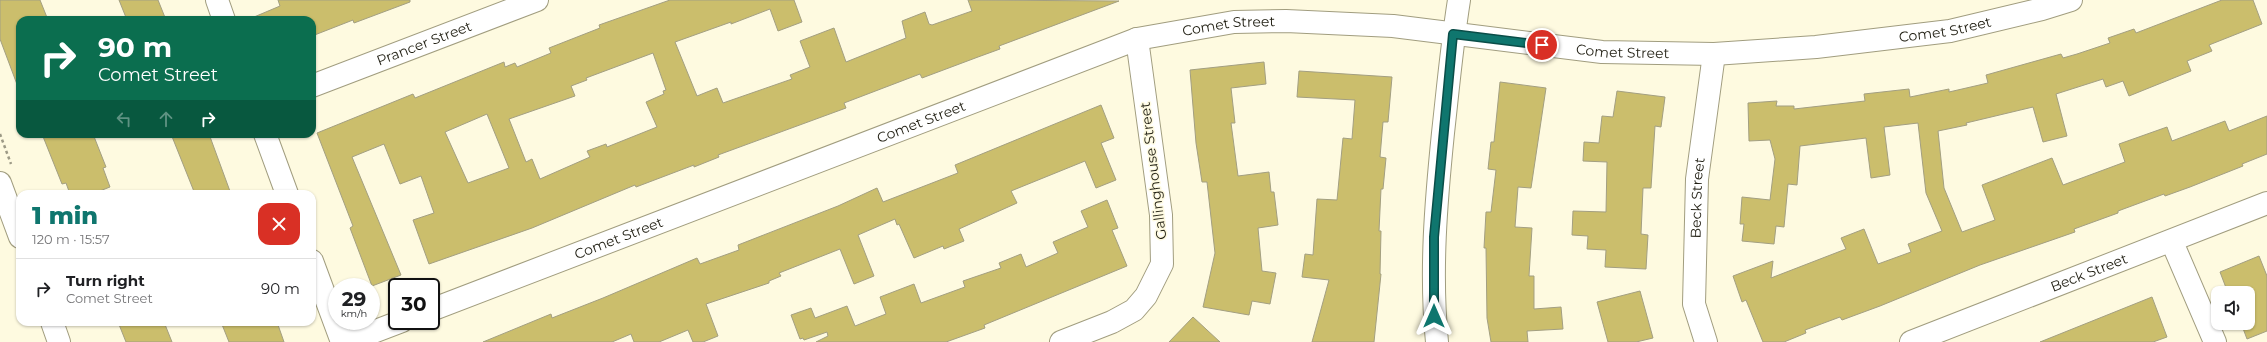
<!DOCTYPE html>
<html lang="en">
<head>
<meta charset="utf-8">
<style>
  :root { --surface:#fff; --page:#f6f6f6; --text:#202124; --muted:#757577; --line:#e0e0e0; --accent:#0f766e }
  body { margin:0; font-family:Montserrat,sans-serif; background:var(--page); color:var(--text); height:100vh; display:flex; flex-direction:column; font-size:15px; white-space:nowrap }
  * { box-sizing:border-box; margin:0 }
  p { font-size:13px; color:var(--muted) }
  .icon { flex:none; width:22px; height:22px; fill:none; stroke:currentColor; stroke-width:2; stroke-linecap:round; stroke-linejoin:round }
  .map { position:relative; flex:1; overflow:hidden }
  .panel { position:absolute; left:16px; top:190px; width:300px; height:136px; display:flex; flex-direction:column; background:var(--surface); border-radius:12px; box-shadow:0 1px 3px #0004 }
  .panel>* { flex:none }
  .top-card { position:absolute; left:16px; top:16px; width:300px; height:122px; border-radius:12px; box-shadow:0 1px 3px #0004; background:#0b6e4f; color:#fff; overflow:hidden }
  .tools { position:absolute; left:2211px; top:286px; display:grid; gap:8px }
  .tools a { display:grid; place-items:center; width:44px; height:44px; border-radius:8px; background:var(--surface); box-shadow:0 1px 3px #0004; font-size:20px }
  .speed { position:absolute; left:328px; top:278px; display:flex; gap:8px; font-size:20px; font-weight:700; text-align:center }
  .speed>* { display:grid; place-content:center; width:52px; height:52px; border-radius:50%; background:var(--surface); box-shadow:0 1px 3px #0004; line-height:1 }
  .speed small { font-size:10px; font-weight:400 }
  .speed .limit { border:2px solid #111; border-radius:6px; background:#fff; color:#111 }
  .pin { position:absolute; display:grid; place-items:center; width:34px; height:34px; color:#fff; margin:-17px; border:2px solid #fff; border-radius:50%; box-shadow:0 1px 4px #0007 }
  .me { position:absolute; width:44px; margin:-22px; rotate:0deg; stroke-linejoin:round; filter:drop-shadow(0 0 3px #0008) }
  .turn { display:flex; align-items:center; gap:14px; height:84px; padding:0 16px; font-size:18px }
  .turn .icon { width:52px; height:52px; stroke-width:2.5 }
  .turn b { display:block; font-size:28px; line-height:34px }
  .lanes { display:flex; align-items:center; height:38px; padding:0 16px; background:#0003; justify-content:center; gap:20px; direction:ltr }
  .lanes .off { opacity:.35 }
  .round { display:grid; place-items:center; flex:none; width:42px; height:42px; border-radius:12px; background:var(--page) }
  .headline { display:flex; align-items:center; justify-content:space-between; height:68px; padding:0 16px }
  h1 { font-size:24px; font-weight:800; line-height:30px; color:var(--accent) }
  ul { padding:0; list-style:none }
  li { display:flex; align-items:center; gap:12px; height:60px; padding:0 16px; border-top:1px solid var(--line) }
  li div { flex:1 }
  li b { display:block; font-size:15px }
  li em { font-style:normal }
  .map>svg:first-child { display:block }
  .building { fill:#cbbe6c; stroke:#a39f81; fill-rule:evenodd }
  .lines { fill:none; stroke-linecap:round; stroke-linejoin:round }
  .street-casing { stroke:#a19d7f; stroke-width:24 }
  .secondary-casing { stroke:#a19d7f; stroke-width:24 }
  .path { stroke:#9c9985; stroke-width:2.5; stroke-dasharray:3 3; stroke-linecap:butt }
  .street { stroke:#fff; stroke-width:22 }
  .secondary { stroke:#fff; stroke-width:22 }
  .route-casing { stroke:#0a4d48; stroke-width:10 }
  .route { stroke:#0f766e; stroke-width:7 }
  .labels { text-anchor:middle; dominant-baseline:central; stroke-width:3; stroke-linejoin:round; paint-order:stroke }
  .street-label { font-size:14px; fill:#1f1d11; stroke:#fefae0 }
</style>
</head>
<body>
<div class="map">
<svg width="2267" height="342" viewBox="0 0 2267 342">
  <rect width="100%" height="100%" fill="#fefae0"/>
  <g class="building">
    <path d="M0 0H40L48 20H20V87H18L0 39Z"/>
    <path d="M119 0H158L166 20H127Z"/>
    <path d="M278 0H410V2L354 23 353 20 312 36V20H247L280 6Z"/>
    <path d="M670 0H794L802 22 778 31 770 9 731 24V22L675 42 697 96 717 88 723 103 792 79 790 75 810 67 800 41 834 28 846 62 906 38 902 21 925 12 929 24 932 25 972 11 968 0 1119 1 999 46 1000 49 978 57 922 78 920 74 844 103 846 108 718 155 719 157 694 167V165L636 187 635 185 532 228 429 264 413 220 434 213 421 176 400 184 384 144 352 157 401 275 372 286 350 228 353 226 317 133 413 94 415 98 504 62 505 67 515 63 517 67 551 53 549 48 600 28 599 25ZM653 53 666 90 663 91 664 94 646 102 657 127 607 147 606 144 587 151 590 157 540 179 532 159 526 162 509 119 575 96 571 86 587 80 586 78ZM487 114 509 168 468 183 445 132Z"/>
    <path d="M2222 0H2253L2262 24 2209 45 2212 51 2187 61 2191 71 2129 96 2123 81 2106 87 2103 79 2056 94 2067 136 2043 142 2033 107 1966 123 1967 125 1938 131 1944 188 1962 232 1995 220 1982 185 2052 158 2063 185 2125 162 2119 144 2167 127 2172 141 2225 121 2229 131 2267 116V154L2242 164 2243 166 2190 187 2165 196 2164 194 2118 211V213L2074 229 2075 232 1980 265 1880 306 1842 320 1840 317 1805 330 1806 333 1784 342H1763L1746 300 1742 302 1733 276 1773 261 1771 278 1846 249 1841 238 1864 229 1878 264 1911 252 1908 244 1942 231 1926 193 1918 123 1884 127 1890 175 1871 178 1866 138 1800 146 1797 185 1788 184 1784 227 1776 226 1774 244 1742 241 1744 224H1740L1742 197 1770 200 1775 159 1770 140 1749 141 1748 103 1777 101 1776 106H1794V109L1865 101 1864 94 1909 89 1910 97 1949 89V92L1988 83 1986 75 2061 54 2063 58 2077 54 2110 43 2108 38 2134 29 2136 33Z"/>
    <path d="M1264 62 1266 84 1231 88 1235 123H1231L1238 176 1269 172 1271 192H1274L1278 225 1258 228 1262 271 1276 273 1270 304 1252 301 1249 315 1203 307 1215 253 1207 182H1202L1196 143 1190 70Z"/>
    <path d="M1299 71 1392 77 1388 122H1383L1380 157 1386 158 1383 189H1381L1379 231H1381L1380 274H1381L1374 342H1312L1329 280 1302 277 1305 254 1313 255 1317 199 1337 200 1343 138 1352 139 1355 100 1297 97Z"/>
    <path d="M1500 82 1546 88 1531 188 1518 187 1515 227 1532 228 1529 276H1534V309L1561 307 1563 329 1527 331 1528 342H1491L1487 318 1486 248H1484L1486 212H1491L1496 170 1488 169 1491 142H1494Z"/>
    <path d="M1617 91 1665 97 1661 127 1655 126 1651 188H1643L1641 234 1648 235 1646 269 1605 267 1606 250 1587 249 1588 236 1572 235 1573 211 1606 212 1607 162 1583 161 1584 142 1599 143 1602 116 1613 117Z"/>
    <path d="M1101 105 1114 138 1101 143 1116 180 1096 188 1085 161 1011 191 1017 203 959 229 964 241 944 249 943 246 914 258 899 224 897 225 895 219 858 235 874 276 854 284 840 249 779 273 781 276 769 281V283L706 304 718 336 703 342H693L688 330 659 342H634L631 334 612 342H483L551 314 552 318 603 298 697 258 700 264 739 250 738 245 838 206 877 188 883 202 958 173 955 165Z"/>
    <path d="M42 134H93L106 167 103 168 110 187 92 194H70L66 183 62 184Z"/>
    <path d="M171 134H209L231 194H195Z"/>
    <path d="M1107 200 1118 228 1112 230 1127 266 984 325 985 328 946 342H816L828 336 827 332 804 340 803 338 800 339 791 315 811 308 815 318 847 306 855 326 886 314 880 297 914 284 921 303 965 287 963 281 1001 268 999 263 1021 254 1026 267 1058 253 1053 242 1088 227 1081 211Z"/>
    <path d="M2259 256 2267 276V331L2247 339 2241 323H2248V293H2228L2220 272Z"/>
    <path d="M1640 291 1653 338 1636 342H1608L1597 302Z"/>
    <path d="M2152 297 2167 337 2153 342H2040Z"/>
    <path d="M1193 317 1220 342H1169Z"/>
    <path d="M118 322H164L172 342H126Z"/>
    <path d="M221 322H277L284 342H229Z"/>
  </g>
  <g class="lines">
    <defs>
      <g id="street">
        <path d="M217 0 224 20"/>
        <path id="s1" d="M312 86 537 0"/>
        <path d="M265 134 287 194"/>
        <path d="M2172 242 2215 342"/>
        <path d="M312 261 342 342"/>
        <path id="s2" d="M431 310 1137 39 1234 22 1286 21 1393 26 1602 52 1714 54 1816 47 1950 31 2042 9 2071 0"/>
        <path d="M347 342 402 321"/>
        <path d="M1061 342 1112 322 1134 310 1146 296 1162 264 1161 215 1137 39"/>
        <path d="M1437 342C1430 272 1436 202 1443 133 1448 88 1452 44 1459 0"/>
        <path id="s3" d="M1706 342 1694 304 1697 179 1714 54"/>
        <path id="s4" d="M1911 342 2267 203"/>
      </g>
      <g id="secondary">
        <path d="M0 183 20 237"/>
        <path d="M52 322 59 342"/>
      </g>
    </defs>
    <use href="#street" class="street-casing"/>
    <use href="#secondary" class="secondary-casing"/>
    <path class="path" d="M0 134 11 164"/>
    <use href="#street" class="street"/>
    <use href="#secondary" class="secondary"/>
  </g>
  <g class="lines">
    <defs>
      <path id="route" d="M1434 316V237L1453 34 1542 45"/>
    </defs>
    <use href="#route" class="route-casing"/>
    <use href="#route" class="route"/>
  </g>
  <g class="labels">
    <g class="street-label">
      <text stroke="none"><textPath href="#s2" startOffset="849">Comet Street</textPath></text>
      <text stroke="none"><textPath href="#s2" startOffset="1569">Comet Street</textPath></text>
      <text stroke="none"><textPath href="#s1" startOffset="120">Prancer Street</textPath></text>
      <text stroke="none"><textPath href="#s2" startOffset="1245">Comet Street</textPath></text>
      <text stroke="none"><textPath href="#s2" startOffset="525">Comet Street</textPath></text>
      <text transform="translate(1153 171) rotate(-97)">Gallinghouse Street</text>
      <text stroke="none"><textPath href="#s3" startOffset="146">Beck Street</textPath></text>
      <text stroke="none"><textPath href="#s2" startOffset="201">Comet Street</textPath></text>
      <text stroke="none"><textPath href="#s4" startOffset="191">Beck Street</textPath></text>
    </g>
  </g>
</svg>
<div class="tools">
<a><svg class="icon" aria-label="sound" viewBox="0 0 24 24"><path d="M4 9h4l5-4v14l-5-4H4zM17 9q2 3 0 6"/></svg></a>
</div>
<div class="speed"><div>29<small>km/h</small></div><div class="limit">30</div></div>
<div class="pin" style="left:1542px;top:45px;background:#d93025"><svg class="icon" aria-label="arrive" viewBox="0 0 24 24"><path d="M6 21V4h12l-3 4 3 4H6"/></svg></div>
<svg class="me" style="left:1434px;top:316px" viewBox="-20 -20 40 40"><path d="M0-17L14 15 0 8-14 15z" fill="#0f766e" stroke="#fff" stroke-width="4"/></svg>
<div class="top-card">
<div class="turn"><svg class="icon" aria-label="right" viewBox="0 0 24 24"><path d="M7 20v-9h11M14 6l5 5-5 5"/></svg><div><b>90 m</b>Comet Street</div></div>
<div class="lanes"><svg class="icon off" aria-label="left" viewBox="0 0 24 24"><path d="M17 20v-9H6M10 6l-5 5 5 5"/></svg><svg class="icon off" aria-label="ahead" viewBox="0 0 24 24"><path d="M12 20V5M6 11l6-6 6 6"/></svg><svg class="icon" aria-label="right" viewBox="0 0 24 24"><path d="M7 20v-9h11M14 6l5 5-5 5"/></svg></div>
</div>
<section class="panel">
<div class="headline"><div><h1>1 min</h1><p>120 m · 15:57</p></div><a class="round" style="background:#d93025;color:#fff"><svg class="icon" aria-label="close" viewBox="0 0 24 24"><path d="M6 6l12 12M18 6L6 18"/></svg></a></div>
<ul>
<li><svg class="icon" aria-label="right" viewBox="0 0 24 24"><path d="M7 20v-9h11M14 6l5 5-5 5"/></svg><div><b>Turn right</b><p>Comet Street</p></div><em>90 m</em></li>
</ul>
</section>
</div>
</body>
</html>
